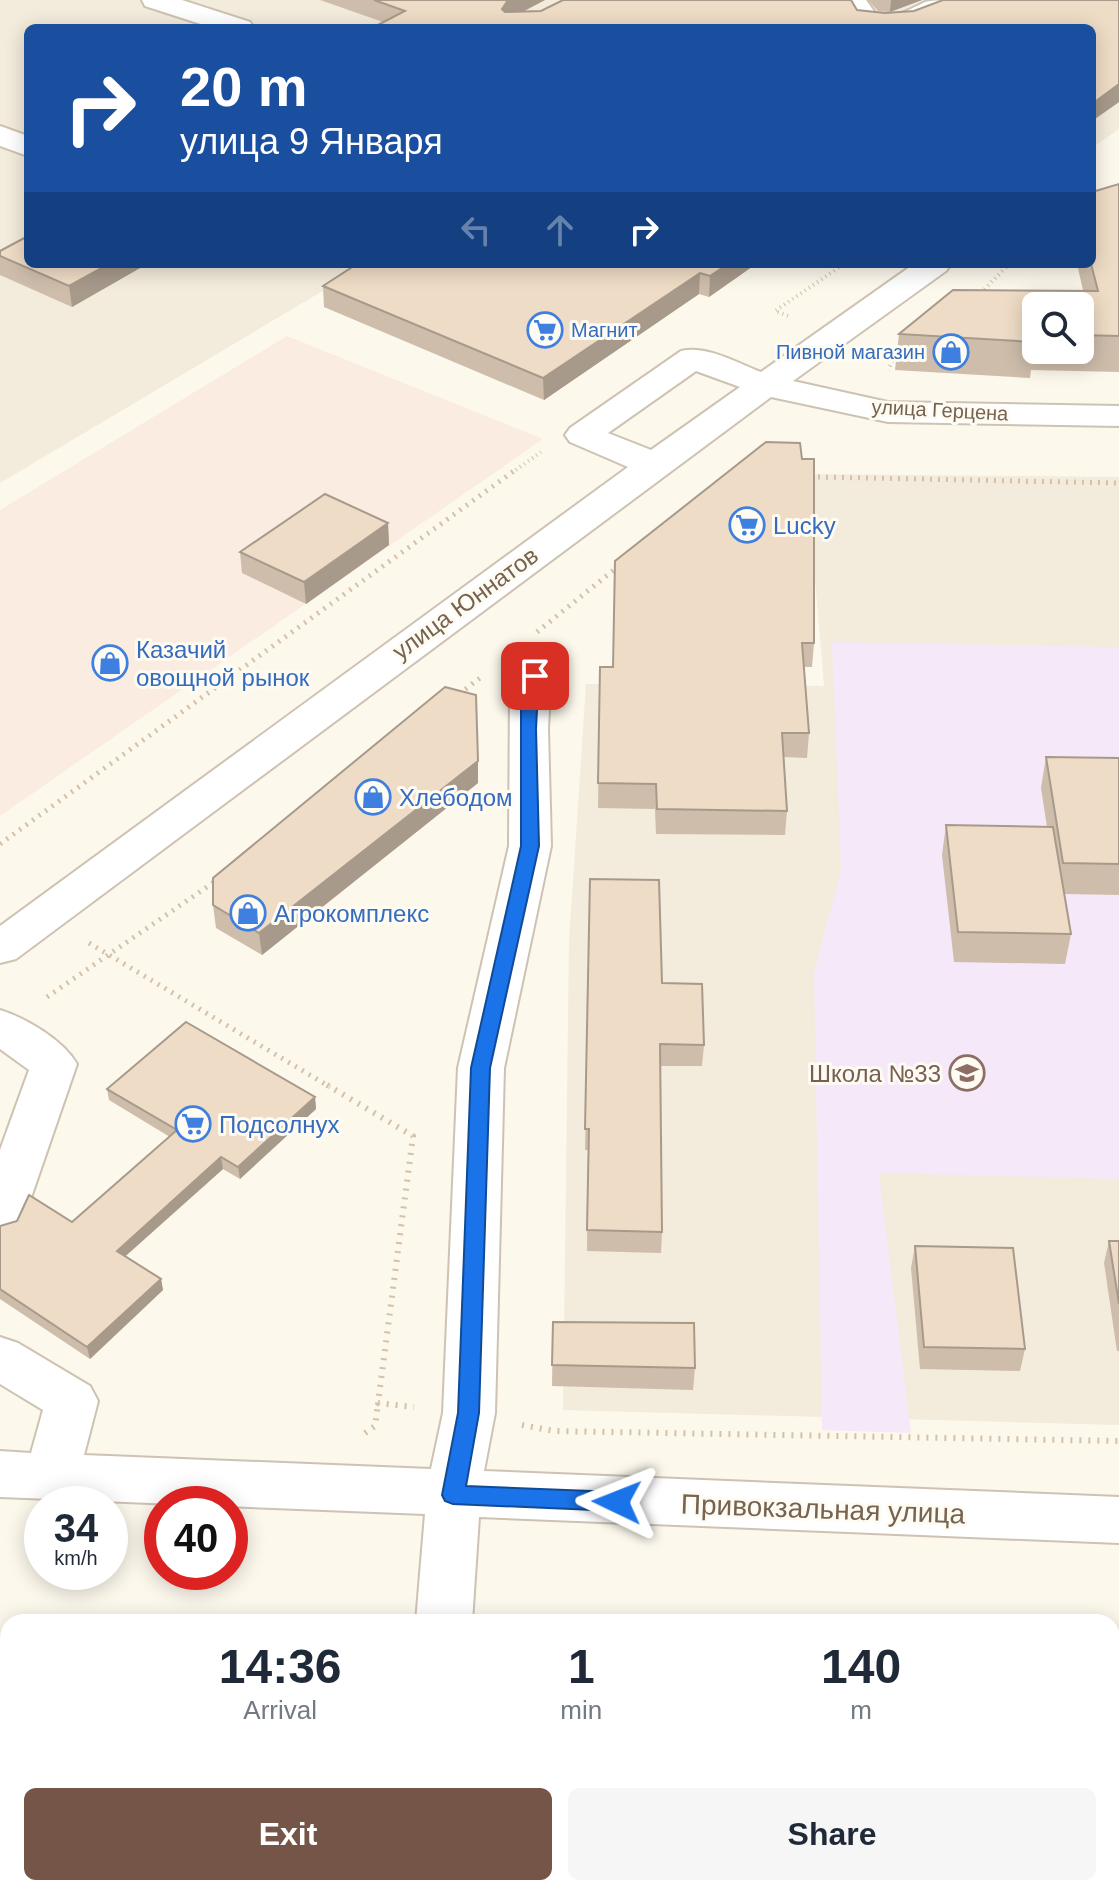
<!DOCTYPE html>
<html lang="en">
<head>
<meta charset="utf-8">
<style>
  :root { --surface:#fff; --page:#f6f6f7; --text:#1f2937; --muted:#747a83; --accent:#745547 }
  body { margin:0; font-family:Arial,sans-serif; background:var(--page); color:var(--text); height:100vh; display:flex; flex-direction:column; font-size:30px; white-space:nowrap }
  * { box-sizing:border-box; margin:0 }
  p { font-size:26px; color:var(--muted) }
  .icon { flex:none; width:44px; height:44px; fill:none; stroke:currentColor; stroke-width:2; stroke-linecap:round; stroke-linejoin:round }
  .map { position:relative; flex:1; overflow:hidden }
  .panel { position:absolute; left:0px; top:1614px; width:1120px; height:282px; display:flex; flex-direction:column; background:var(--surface); border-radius:24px 24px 0 0; box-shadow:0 4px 20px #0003 }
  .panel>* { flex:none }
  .top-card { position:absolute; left:24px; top:24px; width:1072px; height:244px; border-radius:12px; box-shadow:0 4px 20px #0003; background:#1a4fa0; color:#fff; overflow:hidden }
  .buttons { position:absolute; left:1022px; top:292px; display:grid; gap:16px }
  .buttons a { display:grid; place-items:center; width:72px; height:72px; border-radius:12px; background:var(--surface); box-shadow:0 4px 20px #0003; font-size:40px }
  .speed { position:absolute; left:24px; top:1486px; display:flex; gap:16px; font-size:40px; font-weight:700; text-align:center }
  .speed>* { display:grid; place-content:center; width:104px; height:104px; border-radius:50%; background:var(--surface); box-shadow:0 4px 20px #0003; line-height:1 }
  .speed small { font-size:20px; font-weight:400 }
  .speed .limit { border:12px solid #d22; background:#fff; color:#111 }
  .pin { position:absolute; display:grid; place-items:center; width:68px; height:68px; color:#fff; margin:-34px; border-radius:16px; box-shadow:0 4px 12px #0006 }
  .me { position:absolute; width:88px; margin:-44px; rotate:272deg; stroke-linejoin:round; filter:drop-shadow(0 0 6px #0008) }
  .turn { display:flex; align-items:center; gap:28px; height:168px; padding:0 24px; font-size:36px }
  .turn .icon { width:104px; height:104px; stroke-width:2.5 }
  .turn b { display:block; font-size:56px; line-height:68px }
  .lanes { display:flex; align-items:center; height:76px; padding:0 24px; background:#0003; justify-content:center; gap:40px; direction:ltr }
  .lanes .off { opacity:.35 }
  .eta { display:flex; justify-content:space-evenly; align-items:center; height:136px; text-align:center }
  .eta b { font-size:48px; font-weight:700; line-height:56px }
  .cta { display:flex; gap:16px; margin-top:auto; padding:16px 24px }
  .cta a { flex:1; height:92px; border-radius:12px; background:var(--accent); color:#fff; font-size:32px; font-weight:700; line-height:92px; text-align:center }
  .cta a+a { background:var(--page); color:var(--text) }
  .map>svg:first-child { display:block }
  .residential { fill:#f3ebdb }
  .commercial { fill:#fbece1 }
  .education { fill:#f5e8f8 }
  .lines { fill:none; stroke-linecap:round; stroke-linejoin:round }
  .minor-casing { stroke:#cec2b2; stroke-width:4 }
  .path-far2 { stroke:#d5c0a8; stroke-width:4; stroke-dasharray:1 4; stroke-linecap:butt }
  .path-far1 { stroke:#d5c0a8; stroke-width:5; stroke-dasharray:2 6; stroke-linecap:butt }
  .path { stroke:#d5c0a8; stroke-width:6; stroke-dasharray:2 7; stroke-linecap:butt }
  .minor { fill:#fff; fill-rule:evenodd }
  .wall { fill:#cebdaa; fill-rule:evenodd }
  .shaded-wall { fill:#a79a8b }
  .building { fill:#efdcc6; stroke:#a79a8b; stroke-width:2 }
  .route { fill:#1a73e8; stroke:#114b97; stroke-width:2 }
  .labels { text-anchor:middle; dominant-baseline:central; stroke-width:6; stroke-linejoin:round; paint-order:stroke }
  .far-shop-label { font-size:20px; fill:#366cbe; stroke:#fefbf3; text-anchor:start }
  .far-street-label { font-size:20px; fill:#766350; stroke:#fefbf3 }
  .shop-label { font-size:24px; fill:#366cbe; stroke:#fefbf3; text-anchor:start }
  .street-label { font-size:24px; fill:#766350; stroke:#fefbf3 }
  .education-label { font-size:24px; fill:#785e54; stroke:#fefbf3; text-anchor:end }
  .near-street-label { font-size:28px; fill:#766350; stroke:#fefbf3 }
</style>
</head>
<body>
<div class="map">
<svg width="1119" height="1895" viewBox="0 0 1119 1895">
  <rect width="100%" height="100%" fill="#fcf8ec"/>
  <g class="residential">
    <path d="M0 0H1119V129L1092 148V28H28V264H368L0 483Z"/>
    <path d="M801 474 1119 477V1425L563 1410 569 942 586 684 824 686 812 543Z"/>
    <path d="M0 1672 8 1673V1888H267L266 1895H0Z"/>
    <path d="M1112 1690H1119V1895H515V1888H1112Z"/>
  </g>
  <path class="commercial" d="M287 336 543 439 0 816V510Z"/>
  <path class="education" d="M832 642 1119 647V1179L879 1173 911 1433 822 1430 814 973 841 869Z"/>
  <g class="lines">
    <defs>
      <g id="minor">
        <path d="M142 0H182L250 22 254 28H213L145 6Z"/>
        <path d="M839 0H866L876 14C898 18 906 11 925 2 933 0 948 0 957 0 936 31 890 34 856 26Z"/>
        <path d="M0 126 28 136V156L0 146Z"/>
        <path d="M914 264H951L946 271 793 381 888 402 1119 406V426L888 422 771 397 16 959 0 963V926L628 467 570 442 565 435 570 428 681 351C707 345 737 363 761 372ZM696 371 740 387 651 450 608 433Z"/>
        <path d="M535 664 549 667 555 676 550 690 548 729 551 846 504 1068 495 1413 484 1471 1119 1497V1543L479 1517 472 1622H416L425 1514 0 1497V1451L31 1453 43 1410 0 1384V1337L18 1343 90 1386 98 1401 84 1455 431 1469 443 1413 458 1068 509 846 510 690 521 667Z"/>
        <path d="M0 1010C26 1018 63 1040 77 1064L24 1218 17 1231 0 1237V1150L29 1070 0 1049Z"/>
        <path d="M393 1888H453L454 1895H392Z"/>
      </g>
    </defs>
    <use href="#minor" class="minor-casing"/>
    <g class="path-far2">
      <path d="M981 293 1009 264"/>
      <path d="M788 316 775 311 844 264"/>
      <path d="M883 354 894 358 888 370"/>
      <path d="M516 470 541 452"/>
    </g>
    <g class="path-far1">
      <path d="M818 477 1119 483"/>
      <path d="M537 632 620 565"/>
      <path d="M459 694 480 678"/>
      <path d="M0 844 518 468"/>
      <path d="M89 943 330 1087"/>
      <path d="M47 997 217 880"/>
    </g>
    <g class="path">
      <path d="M327 1085 413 1136 378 1403 414 1407"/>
      <path d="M522 1425 554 1431 1119 1441"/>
      <path d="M365 1433 375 1426 378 1403"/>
    </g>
    <use href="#minor" class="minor"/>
  </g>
  <g class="wall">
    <path d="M320 0H545L523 12 857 10 885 13 1119 0V102L1092 121 383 22Z"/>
    <path d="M868 0H922L890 12 878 11Z"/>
    <path d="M1119 184V372L1031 370 1030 378 895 370 899 334 1083 290 1077 264H1092ZM1036 306H1080V350H1036Z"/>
    <path d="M0 251 147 264 72 307 0 275Z"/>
    <path d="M756 264 709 297 699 294 544 400 324 307 323 286Z"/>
    <path d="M388 523 389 545 306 604 242 573 240 552Z"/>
    <path d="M615 561 814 643 812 667H804L809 733 807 758 784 757 787 811 785 835 656 834 655 809 598 808 600 667H613Z"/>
    <path d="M476 695 478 783 262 955 216 928 213 905Z"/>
    <path d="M1046 757 1119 758V895L1064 894 1071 934 1065 964 954 962 942 855 946 825 1047 827 1041 788Z"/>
    <path d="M590 879 704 1045 702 1066H660L662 1232 661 1253 587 1251 588 1150H585Z"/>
    <path d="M107 1089 315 1097 316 1109 240 1179 223 1169 125 1256 161 1279 163 1290 90 1359 0 1299V1226L72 1222 170 1137 109 1100Z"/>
    <path d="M1109 1241H1119V1351H1117L1104 1263Z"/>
    <path d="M915 1246 1025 1349 1020 1371 920 1369 911 1268Z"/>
    <path d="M553 1322 695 1368 693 1390 552 1386Z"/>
    <rect x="1112" y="1676" width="7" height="130"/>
  </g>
  <g class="shaded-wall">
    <path d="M508 0H545L508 19 502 9Z"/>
    <path d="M891 0H922L890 12Z"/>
    <path d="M1119 84V102L1092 121V104Z"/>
    <path d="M109 264H147L72 307 69 286Z"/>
    <path d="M728 264H756L709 297 710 276Z"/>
    <path d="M700 273 699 294 544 400 543 378Z"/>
    <path d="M388 523 389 545 306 604 304 582Z"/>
    <path d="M478 761V783L262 955 259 933Z"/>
    <path d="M315 1097 316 1109 240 1179 238 1167Z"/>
    <path d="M221 1157 223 1169 119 1262 117 1251Z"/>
    <path d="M161 1279 163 1290 90 1359 87 1347Z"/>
    <path d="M232 1888H236L237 1895H231Z"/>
  </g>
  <g class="building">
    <path d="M374 0H508L502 9 505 12 541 11 563 0H851L857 10 885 13 914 11 943 0H1119V84L1092 104V28H372L405 11Z"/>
    <path d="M1119 184V336L1080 335V306H1036V334H1033L1035 342 899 334 953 290 1098 291 1091 264 1092 192Z"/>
    <path d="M28 236V264H109L69 286 0 256V251Z"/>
    <path d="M357 264H728L710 276 700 273 543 378 323 286Z"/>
    <path d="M766 442 800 443 802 459H814V643H802L809 733H782L787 811 657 809 656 784 598 783 600 667H613L615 561Z"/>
    <path d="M325 494 388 523 304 582 240 552Z"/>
    <path d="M445 687 476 695 478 761 259 933 213 905V878Z"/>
    <path d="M1046 757 1119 758V864L1063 863Z"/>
    <path d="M946 825 1053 827 1071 934 958 932Z"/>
    <path d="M590 879 659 880 662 983 702 984 704 1045 660 1044 662 1232 587 1230 589 1129H585Z"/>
    <path d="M186 1022 315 1097 238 1167 221 1157 117 1251 161 1279 87 1347 0 1289V1226L17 1221 29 1195 72 1222 177 1130 107 1089Z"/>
    <path d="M1109 1241H1119V1304Z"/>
    <path d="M915 1246 1013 1248 1025 1349 924 1347Z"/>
    <path d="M553 1322 694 1323 695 1368 552 1365Z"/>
    <rect x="1112" y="1676" width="7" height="110"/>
    <path d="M101 1888H232L231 1895H100Z"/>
    <path d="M595 1891 675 1895H595Z"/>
  </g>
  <path class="route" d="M535 671 543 676 538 690 536 729 539 846 490 1068 479 1413 466 1486 617 1492 624 1495 628 1502 624 1509 617 1511 453 1504 445 1501 442 1495 458 1413 471 1068 521 846V690L529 672Z"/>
  <defs>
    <symbol id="supermarket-ring" viewBox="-11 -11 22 22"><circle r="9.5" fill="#fefbf3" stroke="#3f7fe0" stroke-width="1.5"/><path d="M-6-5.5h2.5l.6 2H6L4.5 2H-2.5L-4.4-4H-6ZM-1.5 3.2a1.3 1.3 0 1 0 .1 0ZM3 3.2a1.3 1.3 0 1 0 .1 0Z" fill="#3f7fe0"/></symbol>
    <symbol id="shop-ring" viewBox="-11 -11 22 22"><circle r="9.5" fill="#fefbf3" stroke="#3f7fe0" stroke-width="1.5"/><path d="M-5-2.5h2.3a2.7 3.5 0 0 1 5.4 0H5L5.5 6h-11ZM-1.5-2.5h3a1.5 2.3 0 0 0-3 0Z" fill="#3f7fe0"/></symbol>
    <symbol id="school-ring" viewBox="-11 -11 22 22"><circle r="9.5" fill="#fefbf3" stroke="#8d6e63" stroke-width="1.5"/><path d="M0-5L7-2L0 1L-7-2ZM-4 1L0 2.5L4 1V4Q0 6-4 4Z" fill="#8d6e63"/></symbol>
  </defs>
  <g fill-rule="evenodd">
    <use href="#supermarket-ring" x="525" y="310" width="40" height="40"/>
    <use href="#shop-ring" x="931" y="332" width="40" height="40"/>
    <use href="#supermarket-ring" x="727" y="505" width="40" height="40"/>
    <use href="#shop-ring" x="90" y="643" width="40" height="40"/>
    <use href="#shop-ring" x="353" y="777" width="40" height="40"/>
    <use href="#shop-ring" x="228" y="893" width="40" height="40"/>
    <use href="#school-ring" x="947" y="1053" width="40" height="40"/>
    <use href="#supermarket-ring" x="173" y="1104" width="40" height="40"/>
  </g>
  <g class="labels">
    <g class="far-shop-label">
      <text x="571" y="330">Магнит</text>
      <text x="925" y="352" text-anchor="end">Пивной магазин</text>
    </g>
    <g class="far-street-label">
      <text transform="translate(940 410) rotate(3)">улица Герцена</text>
    </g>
    <g class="shop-label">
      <text x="773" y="525">Lucky</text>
      <text x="136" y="649">Казачий<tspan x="136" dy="28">овощной рынок</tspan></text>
      <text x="399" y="797">Хлебодом</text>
      <text x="274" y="913">Агрокомплекс</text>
      <text x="219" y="1124">Подсолнух</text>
    </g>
    <g class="street-label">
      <text transform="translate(465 603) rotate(-36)">улица Юннатов</text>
    </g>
    <g class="education-label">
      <text x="941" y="1073">Школа №33</text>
    </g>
    <g class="near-street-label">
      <text transform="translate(823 1509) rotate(2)">Привокзальная улица</text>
    </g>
  </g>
</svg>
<div class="buttons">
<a><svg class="icon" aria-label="search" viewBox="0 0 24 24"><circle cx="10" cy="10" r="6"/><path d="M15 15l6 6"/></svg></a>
</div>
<div class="speed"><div>34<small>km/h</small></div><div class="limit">40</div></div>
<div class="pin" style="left:535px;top:676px;background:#d93025"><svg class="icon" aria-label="arrive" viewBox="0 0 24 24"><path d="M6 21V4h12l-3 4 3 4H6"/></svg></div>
<svg class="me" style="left:617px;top:1502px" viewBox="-20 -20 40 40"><path d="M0-17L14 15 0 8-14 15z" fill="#1a73e8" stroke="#fff" stroke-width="4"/></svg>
<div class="top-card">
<div class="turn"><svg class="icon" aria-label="right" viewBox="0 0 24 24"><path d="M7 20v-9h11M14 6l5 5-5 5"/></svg><div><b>20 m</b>улица 9 Января</div></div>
<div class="lanes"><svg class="icon off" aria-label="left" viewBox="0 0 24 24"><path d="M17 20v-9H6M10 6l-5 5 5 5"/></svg><svg class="icon off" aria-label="ahead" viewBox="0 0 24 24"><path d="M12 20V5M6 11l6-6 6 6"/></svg><svg class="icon" aria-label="right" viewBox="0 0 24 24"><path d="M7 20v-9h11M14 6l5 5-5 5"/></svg></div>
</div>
<section class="panel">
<div class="eta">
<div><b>14:36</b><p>Arrival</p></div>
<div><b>1</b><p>min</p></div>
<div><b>140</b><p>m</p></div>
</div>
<div class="cta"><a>Exit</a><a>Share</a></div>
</section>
</div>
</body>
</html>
